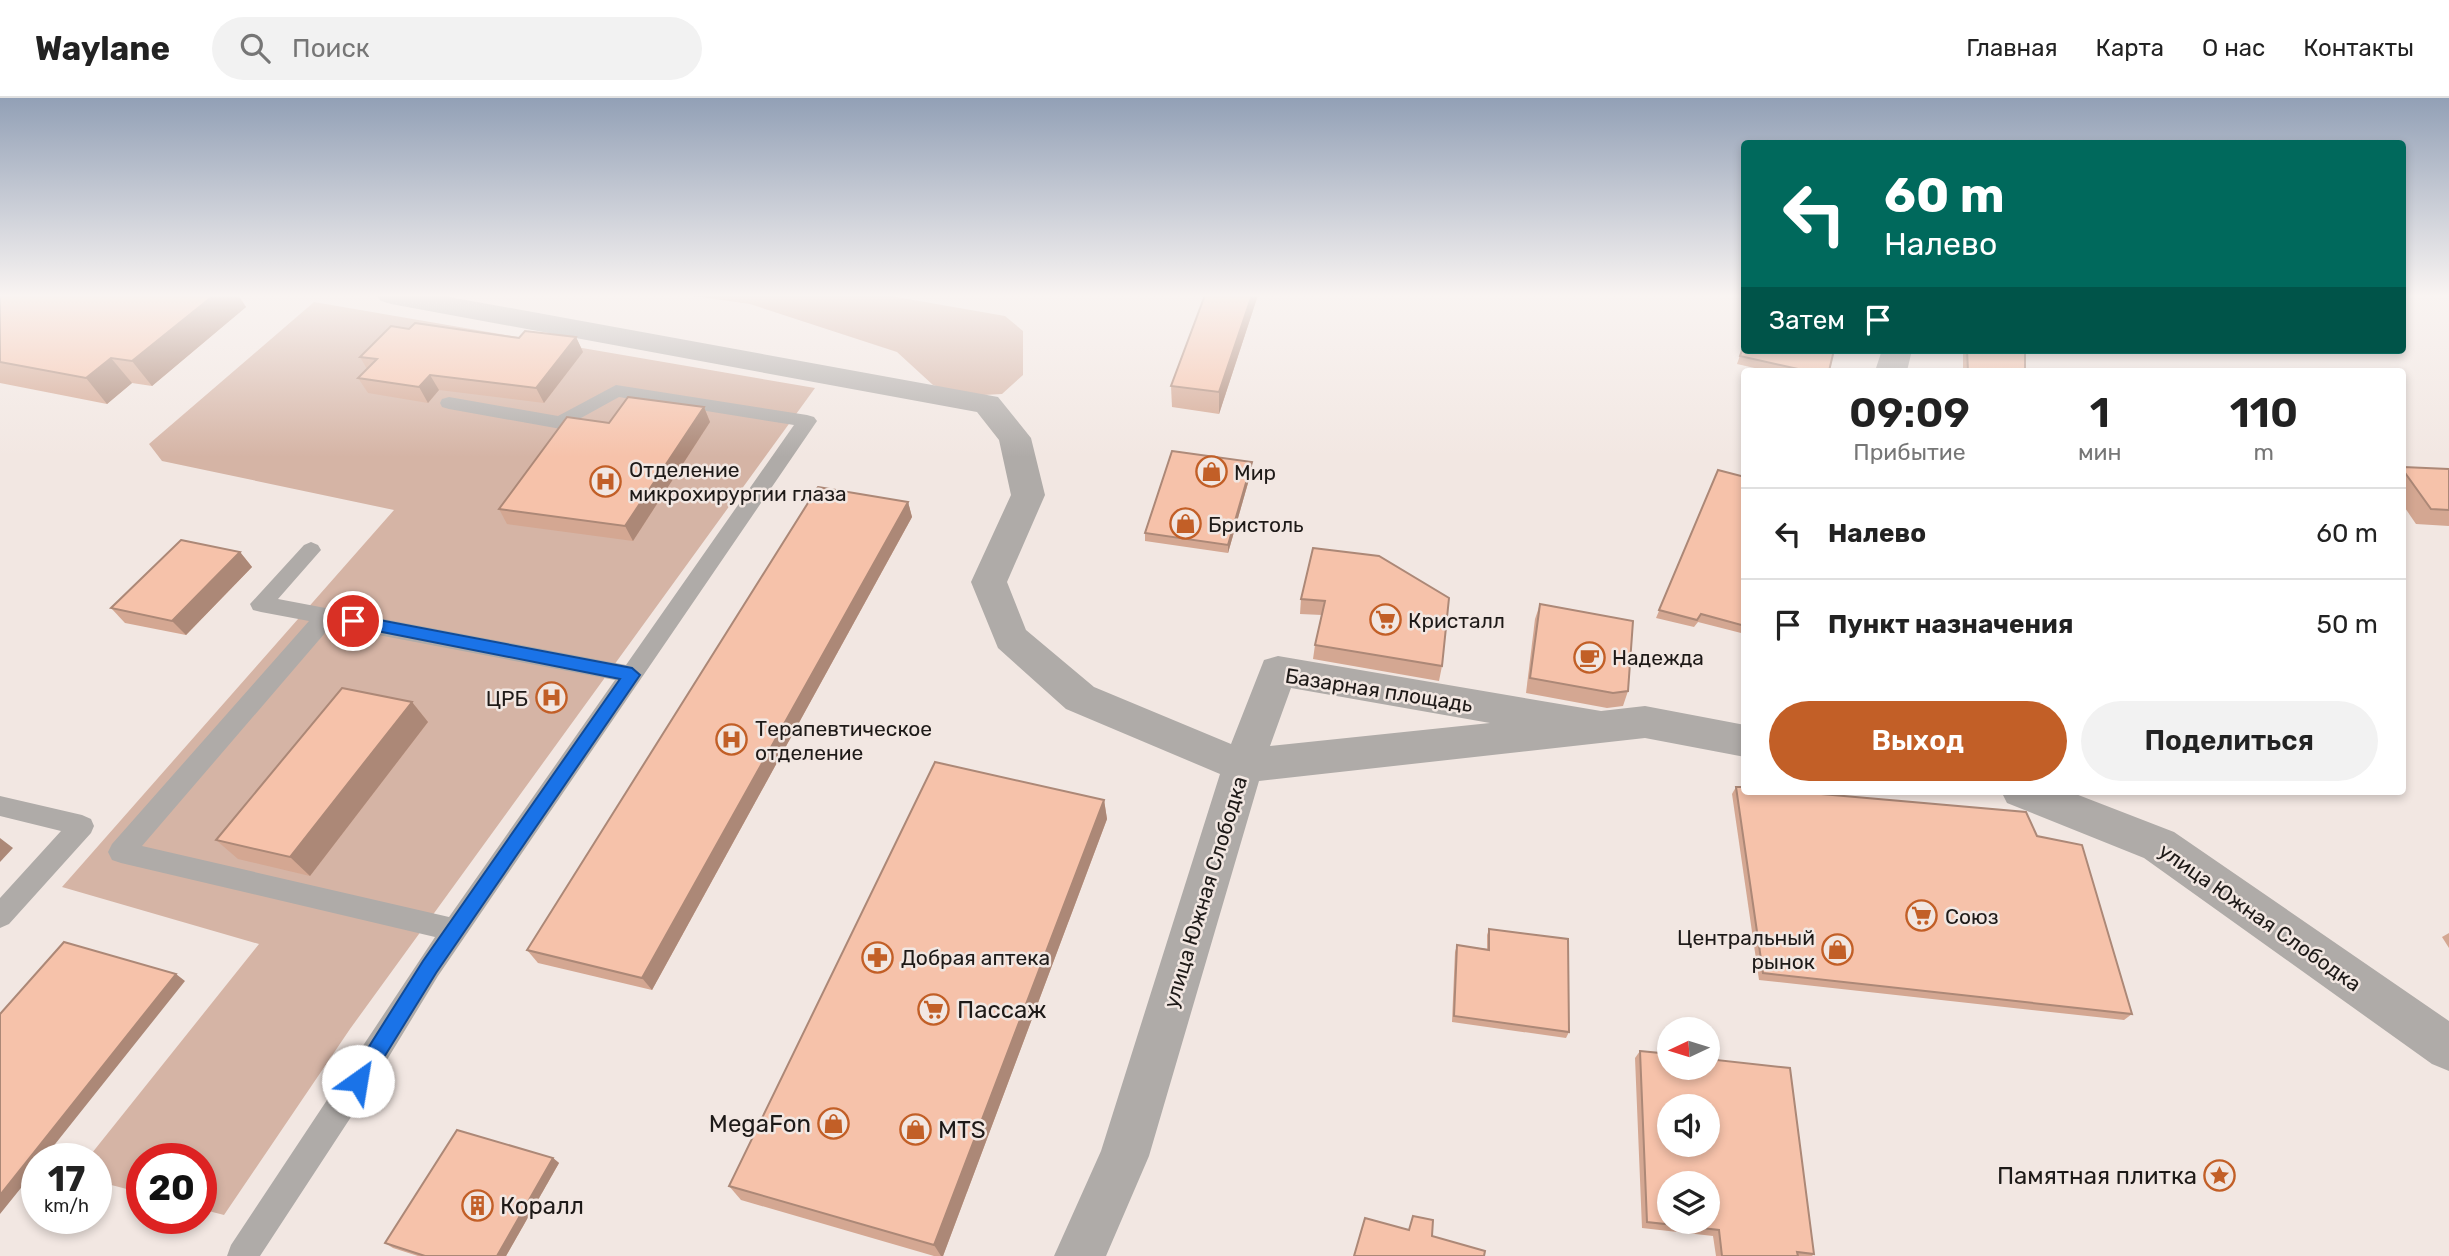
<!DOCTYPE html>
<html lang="ru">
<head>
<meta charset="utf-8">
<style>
  :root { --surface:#fff; --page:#f2f2f2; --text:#222; --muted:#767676; --line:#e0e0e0; --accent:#c25f27 }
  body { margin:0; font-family:Rubik,sans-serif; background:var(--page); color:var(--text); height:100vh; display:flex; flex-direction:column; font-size:26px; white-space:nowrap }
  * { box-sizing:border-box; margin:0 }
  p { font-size:23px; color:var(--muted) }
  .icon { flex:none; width:38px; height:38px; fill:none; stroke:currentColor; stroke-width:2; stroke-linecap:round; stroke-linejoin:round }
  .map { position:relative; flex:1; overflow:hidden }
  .panel { position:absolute; left:1741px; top:270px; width:665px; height:427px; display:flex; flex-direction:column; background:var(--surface); border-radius:7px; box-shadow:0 4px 10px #0003 }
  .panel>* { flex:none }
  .top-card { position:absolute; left:1741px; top:42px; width:665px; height:214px; border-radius:7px; box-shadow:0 4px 10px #0003; background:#00695c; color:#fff; overflow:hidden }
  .needle { width:46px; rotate:266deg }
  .controls { position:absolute; left:1657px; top:919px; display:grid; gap:14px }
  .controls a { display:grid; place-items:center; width:63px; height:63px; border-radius:50%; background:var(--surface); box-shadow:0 4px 10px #0003; font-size:35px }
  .speed { position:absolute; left:21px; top:1045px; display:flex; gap:14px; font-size:35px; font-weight:700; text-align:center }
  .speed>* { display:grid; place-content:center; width:91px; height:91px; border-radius:50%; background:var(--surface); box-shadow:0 4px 10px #0003; line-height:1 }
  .speed small { font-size:18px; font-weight:400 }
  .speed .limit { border:10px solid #d22; background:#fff; color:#111 }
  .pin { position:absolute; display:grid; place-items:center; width:60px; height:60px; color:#fff; margin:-30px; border:4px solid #fff; border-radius:50%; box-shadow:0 2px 7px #0007 }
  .me { position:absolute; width:77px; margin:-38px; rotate:32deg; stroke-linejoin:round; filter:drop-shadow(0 0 5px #0008) }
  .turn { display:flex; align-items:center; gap:24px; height:147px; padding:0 28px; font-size:32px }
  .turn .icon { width:91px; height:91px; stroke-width:2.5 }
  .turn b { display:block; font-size:49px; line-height:60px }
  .then { display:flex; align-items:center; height:66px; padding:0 28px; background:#0003; gap:14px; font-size:26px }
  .eta { display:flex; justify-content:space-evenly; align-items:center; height:119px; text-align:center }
  .eta b { font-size:42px; font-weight:600; line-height:49px }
  .button { display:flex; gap:14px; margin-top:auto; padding:14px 28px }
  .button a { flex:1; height:80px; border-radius:42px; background:var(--accent); color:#fff; font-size:28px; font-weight:600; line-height:80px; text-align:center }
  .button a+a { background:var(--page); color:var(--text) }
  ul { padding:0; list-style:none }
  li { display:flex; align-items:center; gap:21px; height:91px; padding:0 28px; border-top:2px solid var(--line) }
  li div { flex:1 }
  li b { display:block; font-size:26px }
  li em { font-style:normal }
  header { display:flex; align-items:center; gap:42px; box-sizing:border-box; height:98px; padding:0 35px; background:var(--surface); border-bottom:2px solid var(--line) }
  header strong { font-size:33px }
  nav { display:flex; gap:38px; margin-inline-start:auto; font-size:24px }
  .search { width:490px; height:63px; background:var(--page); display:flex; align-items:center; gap:18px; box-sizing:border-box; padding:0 24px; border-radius:38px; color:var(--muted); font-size:26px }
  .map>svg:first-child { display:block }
  .green { fill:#d5b4a5 }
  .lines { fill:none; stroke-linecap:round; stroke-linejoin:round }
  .service { fill:#afaba8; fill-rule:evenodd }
  .minor { fill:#afaba8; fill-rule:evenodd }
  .wall { fill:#d4a792 }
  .shaded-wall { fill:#ac8877 }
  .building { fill:#f6c2aa; stroke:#ac8877; stroke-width:2; fill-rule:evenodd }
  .route { fill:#1a73e8; stroke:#114b97; stroke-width:2 }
  .labels { text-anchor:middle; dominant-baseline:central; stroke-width:5; stroke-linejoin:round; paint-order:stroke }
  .poi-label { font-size:21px; fill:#1e1a18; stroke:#f2e7e2; text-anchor:start }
  .street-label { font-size:21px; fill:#1e1a18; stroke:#f2e7e2 }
  .near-poi-label { font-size:24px; fill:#1e1a18; stroke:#f2e7e2; text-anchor:start }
</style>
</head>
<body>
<header>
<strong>Waylane</strong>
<div class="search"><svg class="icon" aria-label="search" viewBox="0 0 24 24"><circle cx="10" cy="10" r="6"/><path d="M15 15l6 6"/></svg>Поиск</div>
<nav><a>Главная</a><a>Карта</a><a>О нас</a><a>Контакты</a></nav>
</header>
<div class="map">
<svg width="2449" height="1158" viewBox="0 0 2449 1158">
  <rect width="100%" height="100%" fill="#f2e7e2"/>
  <g class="green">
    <path d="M686 197H885L1005 218 1023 233V277L1002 296 965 298 933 287 897 254 750 206Z"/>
    <path d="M314 204 815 290 350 931 224 1117 201 1111V1060H142V1095L96 1083V1060H88L259 846 62 789 394 412 162 363 149 346Z"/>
  </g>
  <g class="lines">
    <g class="service">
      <path d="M616 287 807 317 814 319 817 323 438 878 368 993 260 1158H227L231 1147 435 839 121 765 112 762 108 754 112 746 309 523 261 514 253 512 250 506 304 447 311 444 318 447 321 452 278 501 626 567 794 327 619 299 561 331 449 311 442 309 440 305 442 301 449 299 558 318ZM331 528 615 582 449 819 142 748Z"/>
      <path d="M0 698 82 717 91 721 94 728 91 735 9 826 0 830V800L61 733 0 718Z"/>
    </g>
    <g class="minor">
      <path d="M376 197H439L998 299 1031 340 1045 397 1007 484 1026 532 1094 589 1231 646 1264 562 1278 558 1601 613 1645 608 1745 627V659L1645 640 1259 683 1149 1058 1106 1158H1054L1101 1053 1220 676 1066 611 998 550 971 484 1011 397 999 342 977 314 391 206 381 203ZM1291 590 1490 625 1270 648Z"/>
      <path d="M1882 252H1912L1907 273H1875Z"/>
      <path d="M2001 693H2068L2174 734 2449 923V973L2432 966 2144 760 2007 705Z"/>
    </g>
  </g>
  <g class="wall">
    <path d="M0 197H238L246 209 152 288 132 285 107 306 0 285Z"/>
    <path d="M1258 197 1219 316 1172 309 1171 288Z"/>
    <path d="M409 231 519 240 576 239 583 254 544 305 439 292 428 305 368 295 358 280 367 271 360 259Z"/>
    <path d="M1745 243 1829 273H1768L1737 266Z"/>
    <rect x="1963" y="252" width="62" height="21"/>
    <path d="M704 309 710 324 633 443 507 426 499 411Z"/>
    <path d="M1252 364V371L1228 455 1145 443V435Z"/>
    <path d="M2403 369 2449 371V428L2416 426 2403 407Z"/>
    <path d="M1718 372 1745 379V536L1698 524 1694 529 1656 520Z"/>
    <path d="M908 404 912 419 652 892 538 865 527 852Z"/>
    <path d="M240 454 252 469 186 537 125 525 111 510Z"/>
    <path d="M1379 458 1442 568 1439 583 1313 561 1315 547 1322 517 1300 516 1301 501Z"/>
    <path d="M1540 506 1628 593 1623 608 1607 610 1526 595 1535 521Z"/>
    <path d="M412 604 428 624 310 778 238 761 216 742Z"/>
    <path d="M1736 689 2132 916 2124 922 1759 882 1732 696Z"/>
    <path d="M1104 702 1107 721 943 1158H934L741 1102 729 1088Z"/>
    <path d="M1489 831 1569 934 1566 940 1452 924 1455 854 1457 847 1487 851V837Z"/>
    <path d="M2449 835V850L2442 839Z"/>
    <path d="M1640 953 1814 1156 1812 1158H1716L1713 1138 1642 1130 1635 960Z"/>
    <path d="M553 1060 559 1065 506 1158H418L393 1150 385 1145Z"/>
  </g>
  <g class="shaded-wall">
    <path d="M214 197H238L246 209 152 288 132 263Z"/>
    <path d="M1252 197H1258L1219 316V294Z"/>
    <path d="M576 239 583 254 544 305 536 290Z"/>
    <path d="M111 260 132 285 107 306 86 280Z"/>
    <path d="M430 277 439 292 428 305 419 289Z"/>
    <path d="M704 309 710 324 633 443 625 428Z"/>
    <path d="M1252 364V371L1228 455V447Z"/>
    <path d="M908 404 912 419 652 892 642 880Z"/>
    <path d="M240 454 252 469 186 537 172 523Z"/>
    <path d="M412 604 428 624 310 778 290 759Z"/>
    <path d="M1104 702 1107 721 943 1158H941L934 1147Z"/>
    <path d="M0 740 13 750 0 764Z"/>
    <path d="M176 876 185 883 44 1060H37V1070L0 1116V1097Z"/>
    <path d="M553 1060 559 1065 506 1158H497Z"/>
  </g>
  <g class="building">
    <path d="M0 197H214L132 263 111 260 86 280 0 264Z"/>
    <path d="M1205 197H1252L1219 294 1171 288Z"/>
    <path d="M415 225 519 240 525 233 576 239 536 290 430 277 419 289 358 280 377 261 360 259 391 228 409 231Z"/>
    <path d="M1745 244V252H1834L1829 273H1807L1740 258Z"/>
    <path d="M1967 252H2025V273H1968Z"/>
    <path d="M628 299 704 309 625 428 499 411 567 319 609 325Z"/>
    <path d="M1172 353 1252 364 1228 447 1145 435Z"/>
    <path d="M2403 369 2449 371V412L2431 411 2403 372Z"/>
    <path d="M1718 372 1745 379V528L1701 516 1697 522 1659 512Z"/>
    <path d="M818 389 908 404 642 880 527 852Z"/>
    <path d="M181 442 240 454 172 523 111 510Z"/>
    <path d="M1313 450 1379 458 1449 500 1442 568 1315 547 1325 503 1301 501Z"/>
    <path d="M1540 506 1633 523 1628 593 1613 595 1530 580Z"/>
    <path d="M342 590 412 604 290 759 216 742Z"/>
    <path d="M935 664 1104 702 934 1147 729 1088Z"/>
    <path d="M1736 689H1745V693H1787L2026 714 2037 738 2082 747 2132 916 1763 875Z"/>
    <path d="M1489 831 1568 841 1569 934 1454 918 1457 847 1489 852Z"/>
    <path d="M64 844 176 876 0 1097V916Z"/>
    <path d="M1640 953 1670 956V970H1708V961L1790 970 1814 1156 1797 1154 1798 1158H1722L1719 1132 1647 1124ZM1670 1008H1708V1046H1670ZM1670 1085H1708V1124H1670Z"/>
    <path d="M457 1032 553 1060 497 1158H425L385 1145Z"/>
    <path d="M1413 1118 1433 1122 1432 1138 1485 1153 1484 1158H1354L1365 1120 1409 1132Z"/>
  </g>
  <linearGradient id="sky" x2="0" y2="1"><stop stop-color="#92a0b6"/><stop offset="0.55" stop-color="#f9f4f2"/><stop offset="1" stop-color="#f9f4f2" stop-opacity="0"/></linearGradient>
  <rect width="2449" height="359" fill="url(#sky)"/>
  <path class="route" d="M353 517 632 570 640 577 436 875 365 990 358 993 351 990 348 983 351 977 423 863 620 581 347 527 345 523Z"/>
  <defs>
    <symbol id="shop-ring" viewBox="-11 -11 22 22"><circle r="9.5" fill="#f2e7e2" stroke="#c25f27" stroke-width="1.5"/><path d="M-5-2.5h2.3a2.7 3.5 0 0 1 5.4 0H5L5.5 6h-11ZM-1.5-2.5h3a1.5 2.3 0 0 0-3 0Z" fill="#c25f27"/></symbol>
    <symbol id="hospital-ring" viewBox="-11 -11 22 22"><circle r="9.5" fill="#f2e7e2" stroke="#c25f27" stroke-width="1.5"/><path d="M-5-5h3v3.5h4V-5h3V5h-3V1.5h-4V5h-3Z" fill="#c25f27"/></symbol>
    <symbol id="supermarket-ring" viewBox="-11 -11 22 22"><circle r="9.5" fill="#f2e7e2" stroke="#c25f27" stroke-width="1.5"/><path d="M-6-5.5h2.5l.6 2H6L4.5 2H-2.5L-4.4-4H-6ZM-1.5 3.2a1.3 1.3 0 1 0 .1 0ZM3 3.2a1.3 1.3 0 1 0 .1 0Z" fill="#c25f27"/></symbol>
    <symbol id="cafe-ring" viewBox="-11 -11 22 22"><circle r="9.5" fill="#f2e7e2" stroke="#c25f27" stroke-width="1.5"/><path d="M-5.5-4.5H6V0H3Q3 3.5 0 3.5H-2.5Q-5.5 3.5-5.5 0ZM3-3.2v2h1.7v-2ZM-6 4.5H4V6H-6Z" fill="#c25f27"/></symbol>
    <symbol id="pharmacy-ring" viewBox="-11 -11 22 22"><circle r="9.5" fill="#f2e7e2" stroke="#c25f27" stroke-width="1.5"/><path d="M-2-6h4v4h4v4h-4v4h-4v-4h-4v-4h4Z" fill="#c25f27"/></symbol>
    <symbol id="sight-ring" viewBox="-11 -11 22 22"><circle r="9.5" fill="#f2e7e2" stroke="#c25f27" stroke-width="1.5"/><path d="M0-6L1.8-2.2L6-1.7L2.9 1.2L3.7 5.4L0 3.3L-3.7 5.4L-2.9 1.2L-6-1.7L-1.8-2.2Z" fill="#c25f27"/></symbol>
    <symbol id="building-ring" viewBox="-11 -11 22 22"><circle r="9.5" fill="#f2e7e2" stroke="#c25f27" stroke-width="1.5"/><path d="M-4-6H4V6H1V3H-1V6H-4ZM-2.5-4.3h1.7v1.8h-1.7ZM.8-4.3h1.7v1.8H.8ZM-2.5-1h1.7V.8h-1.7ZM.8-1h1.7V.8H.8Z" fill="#c25f27"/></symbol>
  </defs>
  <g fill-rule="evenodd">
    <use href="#shop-ring" x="1194" y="356" width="35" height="35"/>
    <use href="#hospital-ring" x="588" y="366" width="35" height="35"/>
    <use href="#shop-ring" x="1168" y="408" width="35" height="35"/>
    <use href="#supermarket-ring" x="1368" y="504" width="35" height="35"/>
    <use href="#cafe-ring" x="1572" y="542" width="35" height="35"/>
    <use href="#hospital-ring" x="534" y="582" width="35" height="35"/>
    <use href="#hospital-ring" x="714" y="624" width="35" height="35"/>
    <use href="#supermarket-ring" x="1904" y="800" width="35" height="35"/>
    <use href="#shop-ring" x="1820" y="834" width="35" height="35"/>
    <use href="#pharmacy-ring" x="860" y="842" width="35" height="35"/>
    <use href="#supermarket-ring" x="916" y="894" width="35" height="35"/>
    <use href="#shop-ring" x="816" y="1008" width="35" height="35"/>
    <use href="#shop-ring" x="898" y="1014" width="35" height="35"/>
    <use href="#sight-ring" x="2202" y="1060" width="35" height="35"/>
    <use href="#building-ring" x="460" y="1090" width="35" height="35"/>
  </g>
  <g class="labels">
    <g class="poi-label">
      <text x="629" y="371">Отделение<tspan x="629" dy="24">микрохирургии глаза</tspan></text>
      <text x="1234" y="374">Мир</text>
      <text x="1208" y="426">Бристоль</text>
      <text x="1408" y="522">Кристалл</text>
      <text x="1612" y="559">Надежда</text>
      <text x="528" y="600" text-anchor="end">ЦРБ</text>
      <text x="755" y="630">Терапевтическое<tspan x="755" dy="24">отделение</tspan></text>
      <text x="1945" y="818">Союз</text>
      <text x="1815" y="839" text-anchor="end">Центральный<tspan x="1815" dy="24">рынок</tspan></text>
      <text x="901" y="859">Добрая аптека</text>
    </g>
    <g class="street-label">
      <text transform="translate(1379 592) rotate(9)">Базарная площадь</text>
      <text transform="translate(1205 794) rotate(-73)">улица Южная Слободка</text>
      <text transform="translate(2260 819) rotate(35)">улица Южная Слободка</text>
    </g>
    <g class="near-poi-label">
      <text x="957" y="912">Пассаж</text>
      <text x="811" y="1026" text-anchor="end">MegaFon</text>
      <text x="938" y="1032">MTS</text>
      <text x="2197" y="1078" text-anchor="end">Памятная плитка</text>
      <text x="500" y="1108">Коралл</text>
    </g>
  </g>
</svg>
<div class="controls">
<a><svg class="needle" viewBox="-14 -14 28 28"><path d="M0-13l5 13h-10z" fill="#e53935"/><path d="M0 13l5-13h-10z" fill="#767676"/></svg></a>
<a><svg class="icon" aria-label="sound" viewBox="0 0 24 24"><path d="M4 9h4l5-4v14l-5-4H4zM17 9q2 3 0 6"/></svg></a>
<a><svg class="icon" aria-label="layers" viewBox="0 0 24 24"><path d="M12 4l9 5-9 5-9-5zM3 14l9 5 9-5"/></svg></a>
</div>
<div class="speed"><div>17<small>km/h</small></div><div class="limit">20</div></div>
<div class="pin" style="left:353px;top:523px;background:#d93025"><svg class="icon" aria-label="arrive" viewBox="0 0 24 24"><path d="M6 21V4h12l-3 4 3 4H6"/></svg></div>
<svg class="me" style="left:358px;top:983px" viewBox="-20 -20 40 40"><circle r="19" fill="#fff"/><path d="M0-13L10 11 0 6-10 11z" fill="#1a73e8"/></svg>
<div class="top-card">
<div class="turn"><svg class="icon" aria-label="left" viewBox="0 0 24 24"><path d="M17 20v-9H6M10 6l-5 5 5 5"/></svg><div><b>60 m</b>Налево</div></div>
<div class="then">Затем<svg class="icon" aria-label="arrive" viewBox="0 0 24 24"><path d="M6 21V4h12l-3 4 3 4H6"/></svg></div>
</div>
<section class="panel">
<div class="eta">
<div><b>09:09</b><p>Прибытие</p></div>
<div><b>1</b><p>мин</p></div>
<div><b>110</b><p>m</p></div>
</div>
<ul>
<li><svg class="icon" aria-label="left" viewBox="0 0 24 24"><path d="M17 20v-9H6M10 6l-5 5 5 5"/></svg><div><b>Налево</b></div><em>60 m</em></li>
<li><svg class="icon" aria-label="arrive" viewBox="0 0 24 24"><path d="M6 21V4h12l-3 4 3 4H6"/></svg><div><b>Пункт назначения</b></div><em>50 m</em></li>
</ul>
<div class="button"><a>Выход</a><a>Поделиться</a></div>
</section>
</div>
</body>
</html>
